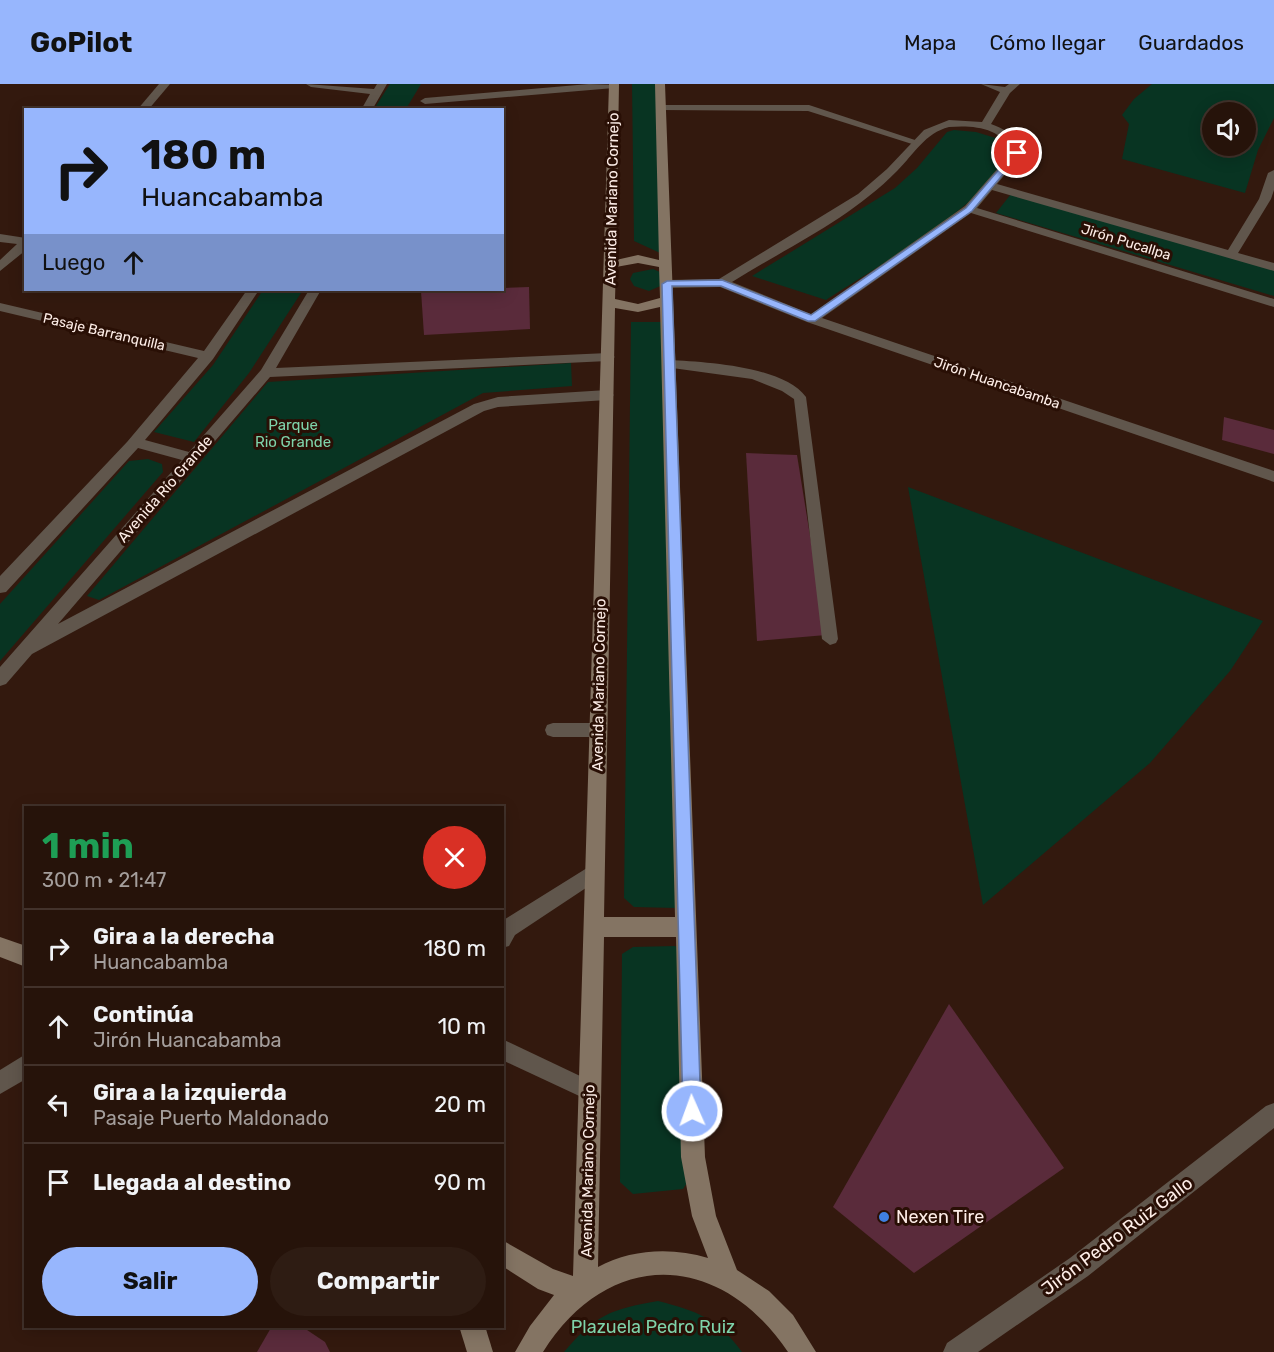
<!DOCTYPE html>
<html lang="es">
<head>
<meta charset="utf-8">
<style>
  :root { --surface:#26130a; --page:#2e1c13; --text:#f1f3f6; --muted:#a49e9c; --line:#42322b; --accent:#97b6fd }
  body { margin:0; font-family:Rubik,sans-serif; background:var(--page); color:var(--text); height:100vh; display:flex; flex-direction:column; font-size:22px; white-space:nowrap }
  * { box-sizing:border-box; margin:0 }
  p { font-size:20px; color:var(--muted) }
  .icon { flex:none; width:33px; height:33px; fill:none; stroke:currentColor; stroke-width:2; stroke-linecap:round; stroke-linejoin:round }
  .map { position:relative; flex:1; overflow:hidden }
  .sheet { position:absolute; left:24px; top:722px; width:480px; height:522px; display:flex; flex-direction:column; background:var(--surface); border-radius:0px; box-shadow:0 3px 15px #0003,0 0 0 2px var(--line) }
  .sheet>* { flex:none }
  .top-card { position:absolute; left:24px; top:24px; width:480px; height:183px; border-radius:0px; box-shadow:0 3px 15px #0003,0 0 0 2px var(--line); background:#97b6fd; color:#111; overflow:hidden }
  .buttons { position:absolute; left:1202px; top:18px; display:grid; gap:12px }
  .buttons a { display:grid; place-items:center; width:54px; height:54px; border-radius:50%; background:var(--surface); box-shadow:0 3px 15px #0003,0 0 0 2px var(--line); font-size:30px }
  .pin { position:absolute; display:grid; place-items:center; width:51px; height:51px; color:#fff; margin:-26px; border:3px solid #fff; border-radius:50%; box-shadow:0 2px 6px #0007 }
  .me { position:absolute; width:66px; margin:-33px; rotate:358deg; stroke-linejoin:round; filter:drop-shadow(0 0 4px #0008) }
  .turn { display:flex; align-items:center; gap:21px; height:126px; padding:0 18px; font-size:27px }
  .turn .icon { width:78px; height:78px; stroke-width:2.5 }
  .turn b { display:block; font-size:42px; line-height:51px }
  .then { display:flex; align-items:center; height:57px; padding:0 18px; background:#0003; gap:12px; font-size:22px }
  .round { display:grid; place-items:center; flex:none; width:63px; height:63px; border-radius:32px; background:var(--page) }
  .head { display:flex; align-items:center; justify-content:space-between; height:102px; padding:0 18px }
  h1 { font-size:36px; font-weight:700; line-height:45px; color:#1e9e55 }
  .action { display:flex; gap:12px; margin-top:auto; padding:12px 18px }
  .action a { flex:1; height:69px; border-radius:36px; background:var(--accent); color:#111; font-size:24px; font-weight:700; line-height:69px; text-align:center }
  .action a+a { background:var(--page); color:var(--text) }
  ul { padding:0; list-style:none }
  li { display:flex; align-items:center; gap:18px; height:78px; padding:0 18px; border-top:2px solid var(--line) }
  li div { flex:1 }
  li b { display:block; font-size:22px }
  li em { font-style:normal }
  header { display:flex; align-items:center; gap:36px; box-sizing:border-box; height:84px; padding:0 30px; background:var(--accent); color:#111 }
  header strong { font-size:28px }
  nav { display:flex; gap:33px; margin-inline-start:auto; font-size:21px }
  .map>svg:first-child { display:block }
  .green { fill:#083422; fill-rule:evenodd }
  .building { fill:#5a2b3b }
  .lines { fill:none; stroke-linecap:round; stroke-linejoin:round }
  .service { fill:#60564c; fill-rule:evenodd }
  .minor { fill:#60564c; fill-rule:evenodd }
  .secondary { fill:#847463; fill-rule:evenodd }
  .route { fill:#97b6fd; stroke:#6276a4; stroke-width:1.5 }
  .shop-dot { fill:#3f7fe0; stroke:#290f05; stroke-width:2 }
  .labels { text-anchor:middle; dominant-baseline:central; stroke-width:6; stroke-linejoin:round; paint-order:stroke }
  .far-street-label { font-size:14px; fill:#fdede7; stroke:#290f05 }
  .street-label { font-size:15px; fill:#fdede7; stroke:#290f05 }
  .park-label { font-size:15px; fill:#7ed3aa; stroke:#290f05 }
  .near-poi-label { font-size:18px; fill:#fdede7; stroke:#290f05; text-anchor:start }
  .near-street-label { font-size:18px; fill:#fdede7; stroke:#290f05 }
  .near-park-label { font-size:18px; fill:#7ed3aa; stroke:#290f05 }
</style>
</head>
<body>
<header>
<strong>GoPilot</strong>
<nav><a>Mapa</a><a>Cómo llegar</a><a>Guardados</a></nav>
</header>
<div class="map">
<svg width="1274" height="1268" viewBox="0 0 1274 1268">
  <rect width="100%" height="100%" fill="#33190e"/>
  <g class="green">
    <path d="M390 0H421L406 25H374Z"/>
    <path d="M632 0H663L671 174 634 157Z"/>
    <path d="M1152 0H1274V34L1258 66 1245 109 1122 75 1129 40 1122 31 1134 15ZM1212 28H1245V62H1212Z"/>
    <path d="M954 46 976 48 1012 59C1008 109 868 188 826 216L752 192 895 104 917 84 947 48Z"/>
    <path d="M1011 110 1274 185V212L996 129Z"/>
    <path d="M653 185 662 189 665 200 649 207 634 202 630 195 633 189Z"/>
    <path d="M263 206H303L249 289 194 358 154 348 213 281Z"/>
    <path d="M631 238H669L676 824 634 823 624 814Z"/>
    <path d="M571 279 572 302 483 309 99 516 87 512 268 298Z"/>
    <path d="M148 375 162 380 163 388 0 577V520L129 377Z"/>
    <path d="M908 403 1263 537 1230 587 1150 679 983 821Z"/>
    <path d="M675 862 685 868 692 1091 683 1105 633 1110 620 1098 622 870 633 863Z"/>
    <path d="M658 1217C697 1227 717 1234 742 1268H564C595 1231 611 1225 658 1217Z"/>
  </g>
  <g class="building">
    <path d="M529 203 530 245 424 251 421 207Z"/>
    <path d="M1224 333 1274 346V370L1222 356Z"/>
    <path d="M746 369 797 371 826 551 757 557Z"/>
    <path d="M949 920 1064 1084 914 1189 833 1123Z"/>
    <path d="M272 1242H301L325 1258 330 1268H257Z"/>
  </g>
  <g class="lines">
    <g class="service">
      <path d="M659 21H809L921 58 912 60 808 27 662 26 657 23Z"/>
      <path d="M669 276C706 278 783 282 806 313L838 555 836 559 830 561 822 555 794 315 782 307 752 295 665 283 663 280Z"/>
      <path d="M553 639H598L604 641 606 646 604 651 598 653H553L547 651 545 646 547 641Z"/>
      <path d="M595 779 601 782 604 788 601 794 515 851 509 862 502 864V837Z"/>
      <path d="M502 955 597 1000 600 1007 597 1014 590 1017 502 976Z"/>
    </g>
    <g class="minor">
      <path d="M159 0H170L148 26H137Z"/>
      <path d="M306 0 374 5 377 0H387L372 26H361L370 10 311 3Z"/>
      <path d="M589 0 619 1 614 4 425 20 420 17 425 14Z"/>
      <path d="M981 0 1005 3 1009 0H1020L1010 9 991 40C1007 46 1017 53 1023 69L997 100 1228 166 1259 115 1268 89 1274 86V106L1271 115 1238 169 1274 179V187L992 106 977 124 1274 215V223L971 129 822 234 1274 387V398L807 238 720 203 667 204 661 200 667 196 719 195 858 110 887 85 924 46 949 36 982 38 1000 8ZM949 43C972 41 1003 43 1011 69L965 122 811 230 732 198C788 163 850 135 897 87 914 70 925 49 949 43Z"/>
      <path d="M0 150 26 154V166L0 187V176L17 160 0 158Z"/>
      <path d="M247 206H259L213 275 145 356 189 368 261 286 309 206H321L276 284 608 269 615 273 608 277 270 293 58 540 474 320 498 313 607 306 614 311 607 316 498 323 484 327 32 570 6 600 0 602V583L182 376 138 364 6 508 0 509V492L127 358 198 274 0 227V219L204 267Z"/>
      <path d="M26 970V995L0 1010V986Z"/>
      <path d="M1274 1019V1044L1088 1192 978 1268H943L947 1259 1070 1174 1266 1022Z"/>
    </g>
    <g class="secondary">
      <path d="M609 0H619L616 176 638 171 659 176 655 0H665L705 1073 716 1132 737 1186 769 1207 793 1231 816 1268H788C720 1167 609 1163 543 1268H515L530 1242 554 1211 538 1205 502 1182V1156L553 1185 573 1192ZM638 179 659 183 660 214 638 220 615 215 616 183ZM660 223 675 833H604L615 224 638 228ZM604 853H676L681 1073 692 1132 708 1174C672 1163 631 1165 598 1183Z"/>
      <path d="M0 853 26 862V883L0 873Z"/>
      <path d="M459 1242H485L493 1268H467Z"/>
    </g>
  </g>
  <path class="route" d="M1014 68 1021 69 972 127 815 237H808L721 202H672L701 1027 698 1033 692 1035 686 1033 683 1027 662 200 667 197 722 196 811 231 966 124Z"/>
  <circle class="shop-dot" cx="884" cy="1133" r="6"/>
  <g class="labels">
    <g class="far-street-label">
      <text transform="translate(1126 158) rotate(17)">Jirón Pucallpa</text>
      <text transform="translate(104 248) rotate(13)">Pasaje Barranquilla</text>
      <text transform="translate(997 299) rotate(19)">Jirón Huancabamba</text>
    </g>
    <g class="street-label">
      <text transform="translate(612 115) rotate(-89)">Avenida Mariano Cornejo</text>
      <text transform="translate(165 405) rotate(-49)">Avenida Río Grande</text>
      <text transform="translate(599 601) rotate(-89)">Avenida Mariano Cornejo</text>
      <text transform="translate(588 1087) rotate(-89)">Avenida Mariano Cornejo</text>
    </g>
    <g class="park-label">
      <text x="293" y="341">Parque<tspan x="293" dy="17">Rio Grande</tspan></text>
    </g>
    <g class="near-poi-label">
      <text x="896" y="1133">Nexen Tire</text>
    </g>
    <g class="near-street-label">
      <text transform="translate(1117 1152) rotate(-37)">Jirón Pedro Ruiz Gallo</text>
    </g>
    <g class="near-park-label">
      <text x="653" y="1243">Plazuela Pedro Ruiz</text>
    </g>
  </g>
</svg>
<div class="buttons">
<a><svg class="icon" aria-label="sound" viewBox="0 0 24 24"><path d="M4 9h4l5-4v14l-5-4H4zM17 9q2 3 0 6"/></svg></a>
</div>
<div class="pin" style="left:1017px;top:69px;background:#d93025"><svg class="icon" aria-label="arrive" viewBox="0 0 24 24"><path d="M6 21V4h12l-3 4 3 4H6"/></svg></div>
<svg class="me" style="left:692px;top:1027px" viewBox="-20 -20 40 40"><circle r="17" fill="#97b6fd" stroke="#fff" stroke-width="3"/><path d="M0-11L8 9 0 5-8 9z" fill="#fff"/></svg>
<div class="top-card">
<div class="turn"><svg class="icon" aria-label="right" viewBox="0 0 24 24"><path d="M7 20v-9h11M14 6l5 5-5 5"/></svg><div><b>180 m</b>Huancabamba</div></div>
<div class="then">Luego<svg class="icon" aria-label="ahead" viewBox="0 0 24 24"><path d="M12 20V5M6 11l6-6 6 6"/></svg></div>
</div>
<section class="sheet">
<div class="head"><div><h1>1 min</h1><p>300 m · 21:47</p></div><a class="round" style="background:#d93025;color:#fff"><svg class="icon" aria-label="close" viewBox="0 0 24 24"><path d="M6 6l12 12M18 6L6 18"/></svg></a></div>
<ul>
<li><svg class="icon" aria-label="right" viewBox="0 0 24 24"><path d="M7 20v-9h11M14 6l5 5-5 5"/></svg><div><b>Gira a la derecha</b><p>Huancabamba</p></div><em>180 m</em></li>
<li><svg class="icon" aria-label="ahead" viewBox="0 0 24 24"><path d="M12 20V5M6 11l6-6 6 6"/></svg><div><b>Continúa</b><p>Jirón Huancabamba</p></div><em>10 m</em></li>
<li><svg class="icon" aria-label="left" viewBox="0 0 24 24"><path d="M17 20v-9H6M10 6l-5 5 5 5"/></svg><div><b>Gira a la izquierda</b><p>Pasaje Puerto Maldonado</p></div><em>20 m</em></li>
<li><svg class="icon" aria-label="arrive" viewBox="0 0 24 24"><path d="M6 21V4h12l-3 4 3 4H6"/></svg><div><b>Llegada al destino</b></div><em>90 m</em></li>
</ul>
<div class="action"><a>Salir</a><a>Compartir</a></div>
</section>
</div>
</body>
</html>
